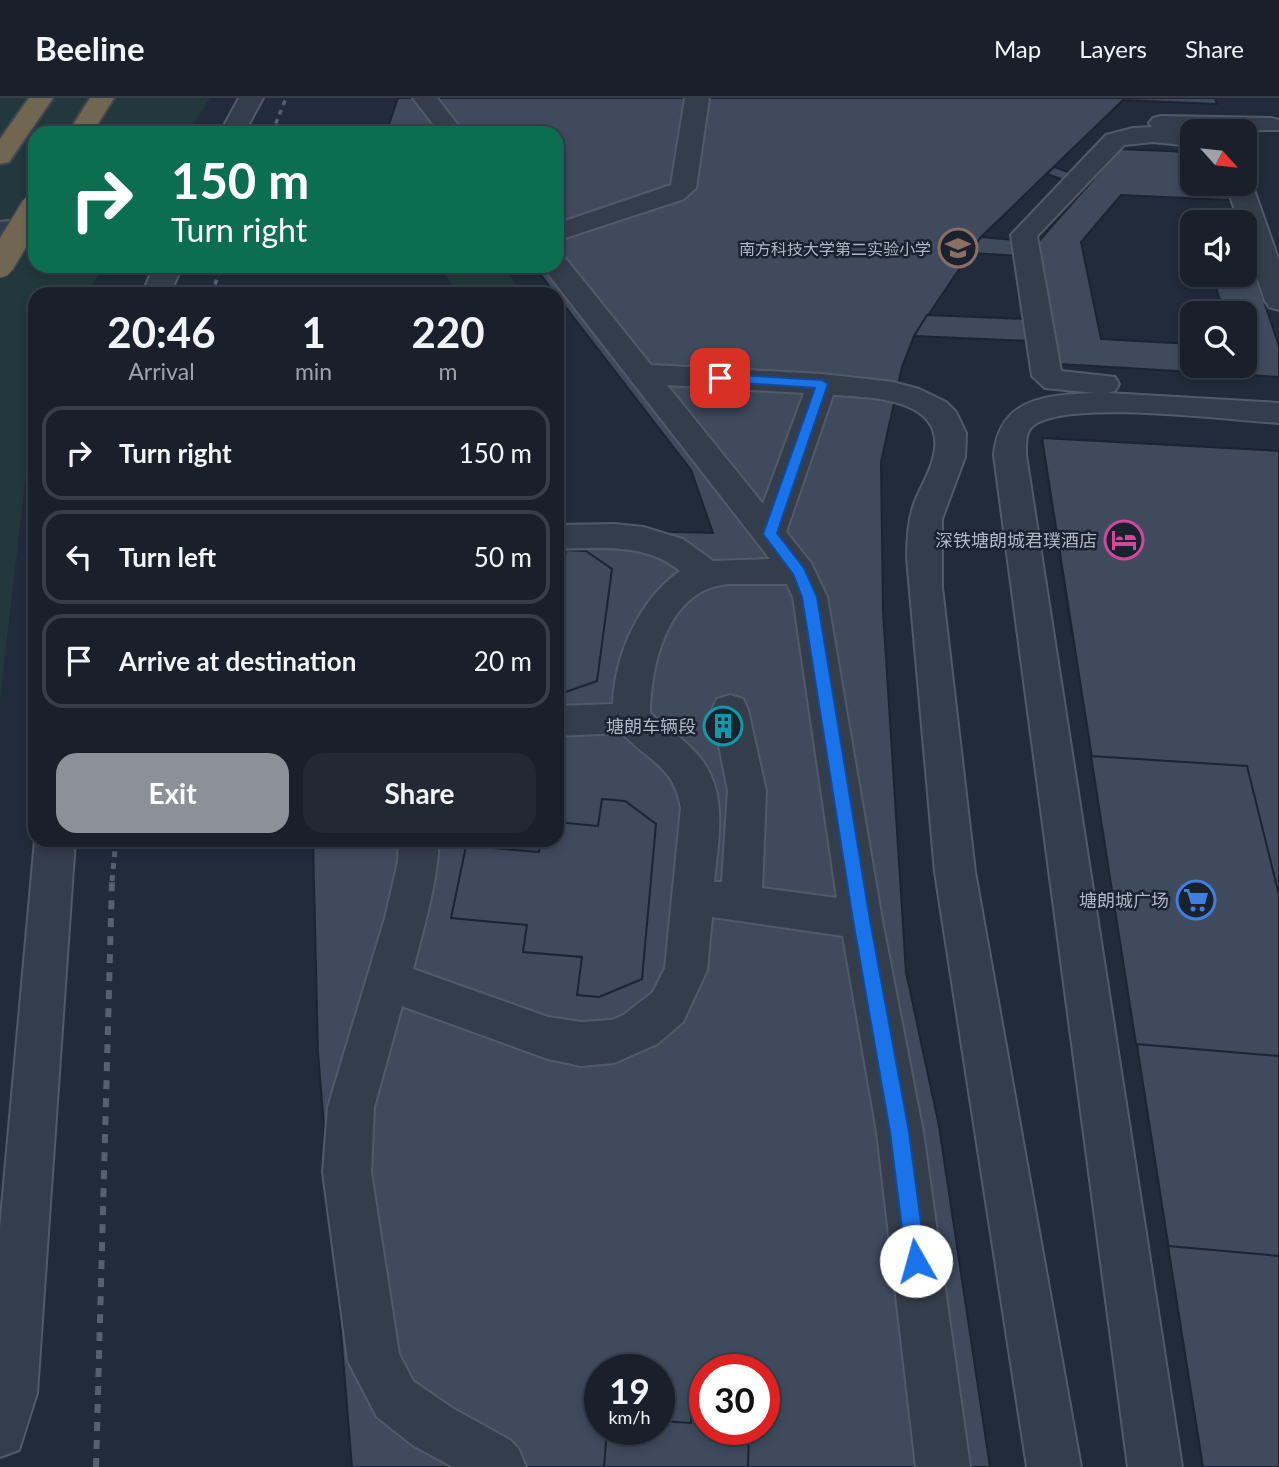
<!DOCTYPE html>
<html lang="en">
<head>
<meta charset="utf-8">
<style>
  :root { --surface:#19202c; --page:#222834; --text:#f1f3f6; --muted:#9fa3a9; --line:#373e48; --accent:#8c9099 }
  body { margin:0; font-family:Lato,"Noto Sans SC",sans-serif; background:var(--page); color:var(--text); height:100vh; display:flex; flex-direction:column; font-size:26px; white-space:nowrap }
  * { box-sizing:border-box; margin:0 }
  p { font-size:23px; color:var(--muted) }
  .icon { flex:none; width:38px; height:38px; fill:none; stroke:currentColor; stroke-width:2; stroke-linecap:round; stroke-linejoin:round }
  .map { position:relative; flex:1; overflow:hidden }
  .sheet { position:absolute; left:28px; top:189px; width:536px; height:560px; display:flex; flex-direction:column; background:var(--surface); border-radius:21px; box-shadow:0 4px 10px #0003,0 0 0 2px var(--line) }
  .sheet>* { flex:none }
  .top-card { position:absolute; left:28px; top:28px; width:536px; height:147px; border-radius:21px; box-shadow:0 4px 10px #0003,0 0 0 2px var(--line); background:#0b6e4f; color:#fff; overflow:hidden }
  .needle { width:46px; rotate:117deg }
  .buttons { position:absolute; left:1180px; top:21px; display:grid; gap:14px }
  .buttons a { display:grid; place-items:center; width:77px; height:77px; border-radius:14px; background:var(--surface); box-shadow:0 4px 10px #0003,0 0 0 2px var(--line); font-size:35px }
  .speed { position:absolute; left:584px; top:1256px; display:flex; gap:14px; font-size:35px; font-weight:700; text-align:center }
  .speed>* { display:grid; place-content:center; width:91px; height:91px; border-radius:50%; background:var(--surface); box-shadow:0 4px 10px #0003,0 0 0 2px var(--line); line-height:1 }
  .speed small { font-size:18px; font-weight:400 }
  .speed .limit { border:10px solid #d22; background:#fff; color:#111 }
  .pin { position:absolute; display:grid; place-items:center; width:60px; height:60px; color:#fff; margin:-30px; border-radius:14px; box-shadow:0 4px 10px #0006 }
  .me { position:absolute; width:77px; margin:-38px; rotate:353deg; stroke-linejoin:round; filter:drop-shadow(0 0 5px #0008) }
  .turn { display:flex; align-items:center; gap:24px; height:147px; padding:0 28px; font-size:32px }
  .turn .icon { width:91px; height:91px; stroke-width:2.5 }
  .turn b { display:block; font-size:49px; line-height:60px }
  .eta { display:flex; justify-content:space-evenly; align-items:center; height:119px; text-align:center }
  .eta b { font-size:42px; font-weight:700; line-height:49px }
  .action { display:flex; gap:14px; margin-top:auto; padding:14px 28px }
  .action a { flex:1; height:80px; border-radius:21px; background:var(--accent); color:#fff; font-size:28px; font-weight:700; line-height:80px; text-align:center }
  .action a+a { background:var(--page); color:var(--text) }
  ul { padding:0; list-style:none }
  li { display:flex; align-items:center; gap:21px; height:94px; margin:0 14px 10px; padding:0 14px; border:4px solid var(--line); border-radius:21px }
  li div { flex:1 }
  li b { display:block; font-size:26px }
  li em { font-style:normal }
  header { display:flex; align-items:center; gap:42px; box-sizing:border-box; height:98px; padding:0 35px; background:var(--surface); border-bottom:2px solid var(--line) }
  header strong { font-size:33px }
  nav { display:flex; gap:38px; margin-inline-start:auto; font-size:24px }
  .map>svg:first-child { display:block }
  .green { fill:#23383c }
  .building { fill:#3f4a5d; stroke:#1c2431; stroke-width:2; fill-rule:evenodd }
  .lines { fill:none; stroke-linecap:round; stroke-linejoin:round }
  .minor-casing { stroke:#525a69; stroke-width:4 }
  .highway-casing { stroke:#3f4755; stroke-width:4 }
  .minor { fill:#343d4b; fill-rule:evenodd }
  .highway { fill:#716651; fill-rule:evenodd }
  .rail-far2 { stroke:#566072; stroke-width:3.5; stroke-dasharray:5 5; stroke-linecap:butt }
  .rail-far1 { stroke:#566072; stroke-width:5; stroke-dasharray:6 6; stroke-linecap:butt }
  .rail { stroke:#566072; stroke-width:6; stroke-dasharray:9 9; stroke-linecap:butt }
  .highway-bridge-casing { stroke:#3f4755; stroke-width:30; stroke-linecap:butt }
  .highway-bridge { stroke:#716651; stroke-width:27 }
  .route { fill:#1a73e8; stroke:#114b97; stroke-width:2 }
  .labels { text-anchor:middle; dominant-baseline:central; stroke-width:5; stroke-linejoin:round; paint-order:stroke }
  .far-poi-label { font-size:16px; fill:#afb7c7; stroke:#1a222f; text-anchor:end }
  .poi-label { font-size:18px; fill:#afb7c7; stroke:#1a222f; text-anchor:end }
</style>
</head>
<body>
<header>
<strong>Beeline</strong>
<nav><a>Map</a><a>Layers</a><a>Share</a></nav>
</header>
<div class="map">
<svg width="1279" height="1369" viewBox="0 0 1279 1369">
  <rect width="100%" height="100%" fill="#212b3b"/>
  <g class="green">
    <path d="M0 0H210L188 35H35V168H104L86 196H35V297L0 601Z"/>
    <path d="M440 168H503L522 196H458Z"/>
  </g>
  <g class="building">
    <path d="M398 0H1215L1217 6 1123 2 981 139 914 238 902 269 881 364 883 513 906 874 939 1028 990 1369H352L318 955 313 742H556V431L713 435 691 372 534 168H556V35H386ZM600 1272H660V1332H600ZM705 1272H765V1332H705Z"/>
    <path d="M1120 51 1189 54 1192 86H1223L1229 102 1121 97 1081 144 1101 241 1192 246V268H1244V215H1224L1212 177H1244V162H1250L1279 248V279L1059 266 1038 144Z"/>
    <path d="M1054 69 1092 82 1086 90 1047 76Z"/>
    <path d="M981 139 1038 144 1041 159 970 155Z"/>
    <path d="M927 217 1051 222 1055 244 914 238Z"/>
    <path d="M1042 340 1168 347 1217 545 1072 536Z"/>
    <path d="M1042 340 1279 353V1369H1203Z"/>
    <path d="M556 363H564L562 420H556Z"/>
    <path d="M566 452 586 453 612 471 597 583 560 596H556V471L563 472Z"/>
    <path d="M1091 658 1247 668 1279 797V958L1136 946Z"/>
    <path d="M602 701 625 703 656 726 642 881 599 899 577 897 582 859 523 854 527 827 451 820 466 748 539 754 541 742H556V724L598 728Z"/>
    <path d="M1168 1148 1279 1158V1369H1203Z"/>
    <path d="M692 1294 705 1296V1332H749L748 1369H604L607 1332H660V1323L691 1325Z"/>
  </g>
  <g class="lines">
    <defs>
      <g id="minor">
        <path d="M239 0H263L244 35H220Z"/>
        <path d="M413 0H437L464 35H440Z"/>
        <path d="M685 0H709L696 90 684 101 556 143V126L671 87Z"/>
        <path d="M1161 18 1271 20 1279 22V32L1185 33 1192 34V48L1153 44 1124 47 1037 138 1061 273 1115 279 1119 286 1115 293 1108 295 1279 305V325C1230 322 1070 301 1034 327 1025 333 1026 347 1026 357L1182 1369H1128L994 357C999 299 1048 297 1095 295L1045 290 1032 278 1011 137 1106 37 1133 30 1152 29 1149 25 1153 20Z"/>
        <path d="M1244 80 1252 86 1279 163V212L1269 209 1265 203 1244 140V124H1239L1226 86H1244Z"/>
        <path d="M35 120V136L0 140V124Z"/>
        <path d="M556 159 566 161 651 267 822 276 893 284 919 291 946 304 956 314 966 335 965 359 942 421V489L975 774 1081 1369H1027L935 774 907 460C907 442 908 423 914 406 919 391 929 377 933 361 950 301 873 299 833 297L786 434 811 465 827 499 882 822 923 1034 970 1369H916L877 1034 843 838 712 819 707 872 683 924 657 946 614 965 581 968 548 961 402 908 374 1009 371 1074 399 1256 413 1283 452 1310 510 1342 518 1350 526 1369H453L414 1348 377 1319 348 1263 323 1074 328 1009 385 820 398 764 399 742H439C437 786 424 829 413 871L548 919 581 924 613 922 625 916 653 894 665 870 681 710C674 668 649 664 622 635L556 638V608L613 606C615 556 639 502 680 473 645 444 599 450 556 451V427L614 426 643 429 683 441 713 463 770 461 546 173 543 168H556ZM667 287 804 295 763 406ZM728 486H787L793 499 837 800 762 790 766 693 748 612 743 601 730 597 717 601 712 612 728 693 722 784H714C718 740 730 690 695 654 682 639 664 629 650 615 651 565 668 491 728 486Z"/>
        <path d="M154 168H182L170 196H142Z"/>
        <path d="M35 742H75L37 1295 19 1352 0 1359V1130Z"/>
      </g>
      <g id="highway">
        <path d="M29 0H53L9 64 0 66V41Z"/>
        <path d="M90 0H114L92 35H68Z"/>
      </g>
    </defs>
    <use href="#minor" class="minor-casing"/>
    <use href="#highway" class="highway-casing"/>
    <use href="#minor" class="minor"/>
    <use href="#highway" class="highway"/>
    <g class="rail-far2">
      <path d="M272 35 286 0"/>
      <path d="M212 196 221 168"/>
    </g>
    <path class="rail-far1" d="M112 783 116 742"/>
    <path class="rail" d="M96 1369 112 782"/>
    <defs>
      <path id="highway-bridge" d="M0 166 35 109"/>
    </defs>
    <use href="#highway-bridge" class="highway-bridge-casing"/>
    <use href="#highway-bridge" class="highway-bridge"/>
  </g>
  <path class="route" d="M720 276 822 282 828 286 777 435 804 470 817 499 870 822 909 1034 926 1163 923 1170 916 1173 909 1170 906 1163 890 1034 853 822 802 499 793 476 763 436 815 290 715 283V278Z"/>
  <defs>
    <symbol id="school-ring" viewBox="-11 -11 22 22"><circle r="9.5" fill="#1a222f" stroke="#8d6e63" stroke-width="1.5"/><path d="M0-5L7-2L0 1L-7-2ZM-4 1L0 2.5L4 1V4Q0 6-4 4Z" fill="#8d6e63"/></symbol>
    <symbol id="hotel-ring" viewBox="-11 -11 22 22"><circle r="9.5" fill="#1a222f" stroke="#d1479c" stroke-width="1.5"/><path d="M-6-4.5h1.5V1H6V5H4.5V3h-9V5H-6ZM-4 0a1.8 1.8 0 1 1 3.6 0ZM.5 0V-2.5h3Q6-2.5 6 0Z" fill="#d1479c"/></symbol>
    <symbol id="building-ring" viewBox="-11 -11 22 22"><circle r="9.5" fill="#1a222f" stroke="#0f9aa8" stroke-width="1.5"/><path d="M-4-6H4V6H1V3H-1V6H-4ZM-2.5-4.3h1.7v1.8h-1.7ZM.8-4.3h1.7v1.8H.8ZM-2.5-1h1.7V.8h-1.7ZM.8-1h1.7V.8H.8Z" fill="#0f9aa8"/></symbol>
    <symbol id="supermarket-ring" viewBox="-11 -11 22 22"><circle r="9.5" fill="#1a222f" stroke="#3f7fe0" stroke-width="1.5"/><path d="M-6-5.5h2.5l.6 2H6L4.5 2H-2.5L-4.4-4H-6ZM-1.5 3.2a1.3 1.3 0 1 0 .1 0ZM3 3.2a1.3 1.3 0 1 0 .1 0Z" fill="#3f7fe0"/></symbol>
  </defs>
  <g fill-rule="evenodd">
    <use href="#school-ring" x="936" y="128" width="44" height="44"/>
    <use href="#hotel-ring" x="1102" y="420" width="44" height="44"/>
    <use href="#building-ring" x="701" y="606" width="44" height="44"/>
    <use href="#supermarket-ring" x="1174" y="780" width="44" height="44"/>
  </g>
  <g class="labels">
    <g class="far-poi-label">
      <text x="931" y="150">南方科技大学第二实验小学</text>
    </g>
    <g class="poi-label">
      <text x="1097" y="442">深铁塘朗城君璞酒店</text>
      <text x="696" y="628">塘朗车辆段</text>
      <text x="1169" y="802">塘朗城广场</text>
    </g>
  </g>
</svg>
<div class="buttons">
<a><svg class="needle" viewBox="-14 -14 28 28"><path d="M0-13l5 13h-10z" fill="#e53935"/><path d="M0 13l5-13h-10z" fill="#9fa3a9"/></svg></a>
<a><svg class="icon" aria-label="sound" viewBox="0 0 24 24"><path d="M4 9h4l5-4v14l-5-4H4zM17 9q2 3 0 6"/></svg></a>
<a><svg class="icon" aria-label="search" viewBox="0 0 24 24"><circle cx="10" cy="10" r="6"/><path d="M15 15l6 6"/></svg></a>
</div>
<div class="speed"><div>19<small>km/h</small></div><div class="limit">30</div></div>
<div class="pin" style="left:720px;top:280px;background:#d93025"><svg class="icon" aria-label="arrive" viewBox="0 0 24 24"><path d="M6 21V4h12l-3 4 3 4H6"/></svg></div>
<svg class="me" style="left:916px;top:1163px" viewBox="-20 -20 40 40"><circle r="19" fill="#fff"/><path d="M0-13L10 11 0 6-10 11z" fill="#1a73e8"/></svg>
<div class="top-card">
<div class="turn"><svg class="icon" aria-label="right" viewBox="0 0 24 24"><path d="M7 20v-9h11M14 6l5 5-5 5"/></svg><div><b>150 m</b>Turn right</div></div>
</div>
<section class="sheet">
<div class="eta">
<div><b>20:46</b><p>Arrival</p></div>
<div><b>1</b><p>min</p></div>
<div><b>220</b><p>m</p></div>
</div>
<ul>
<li><svg class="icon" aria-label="right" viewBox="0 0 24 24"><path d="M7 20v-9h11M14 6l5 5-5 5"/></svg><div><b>Turn right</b></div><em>150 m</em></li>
<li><svg class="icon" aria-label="left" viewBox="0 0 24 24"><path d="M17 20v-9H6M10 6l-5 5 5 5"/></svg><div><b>Turn left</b></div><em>50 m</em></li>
<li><svg class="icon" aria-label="arrive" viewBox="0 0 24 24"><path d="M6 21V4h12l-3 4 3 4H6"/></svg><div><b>Arrive at destination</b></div><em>20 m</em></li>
</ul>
<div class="action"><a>Exit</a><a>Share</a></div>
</section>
</div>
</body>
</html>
